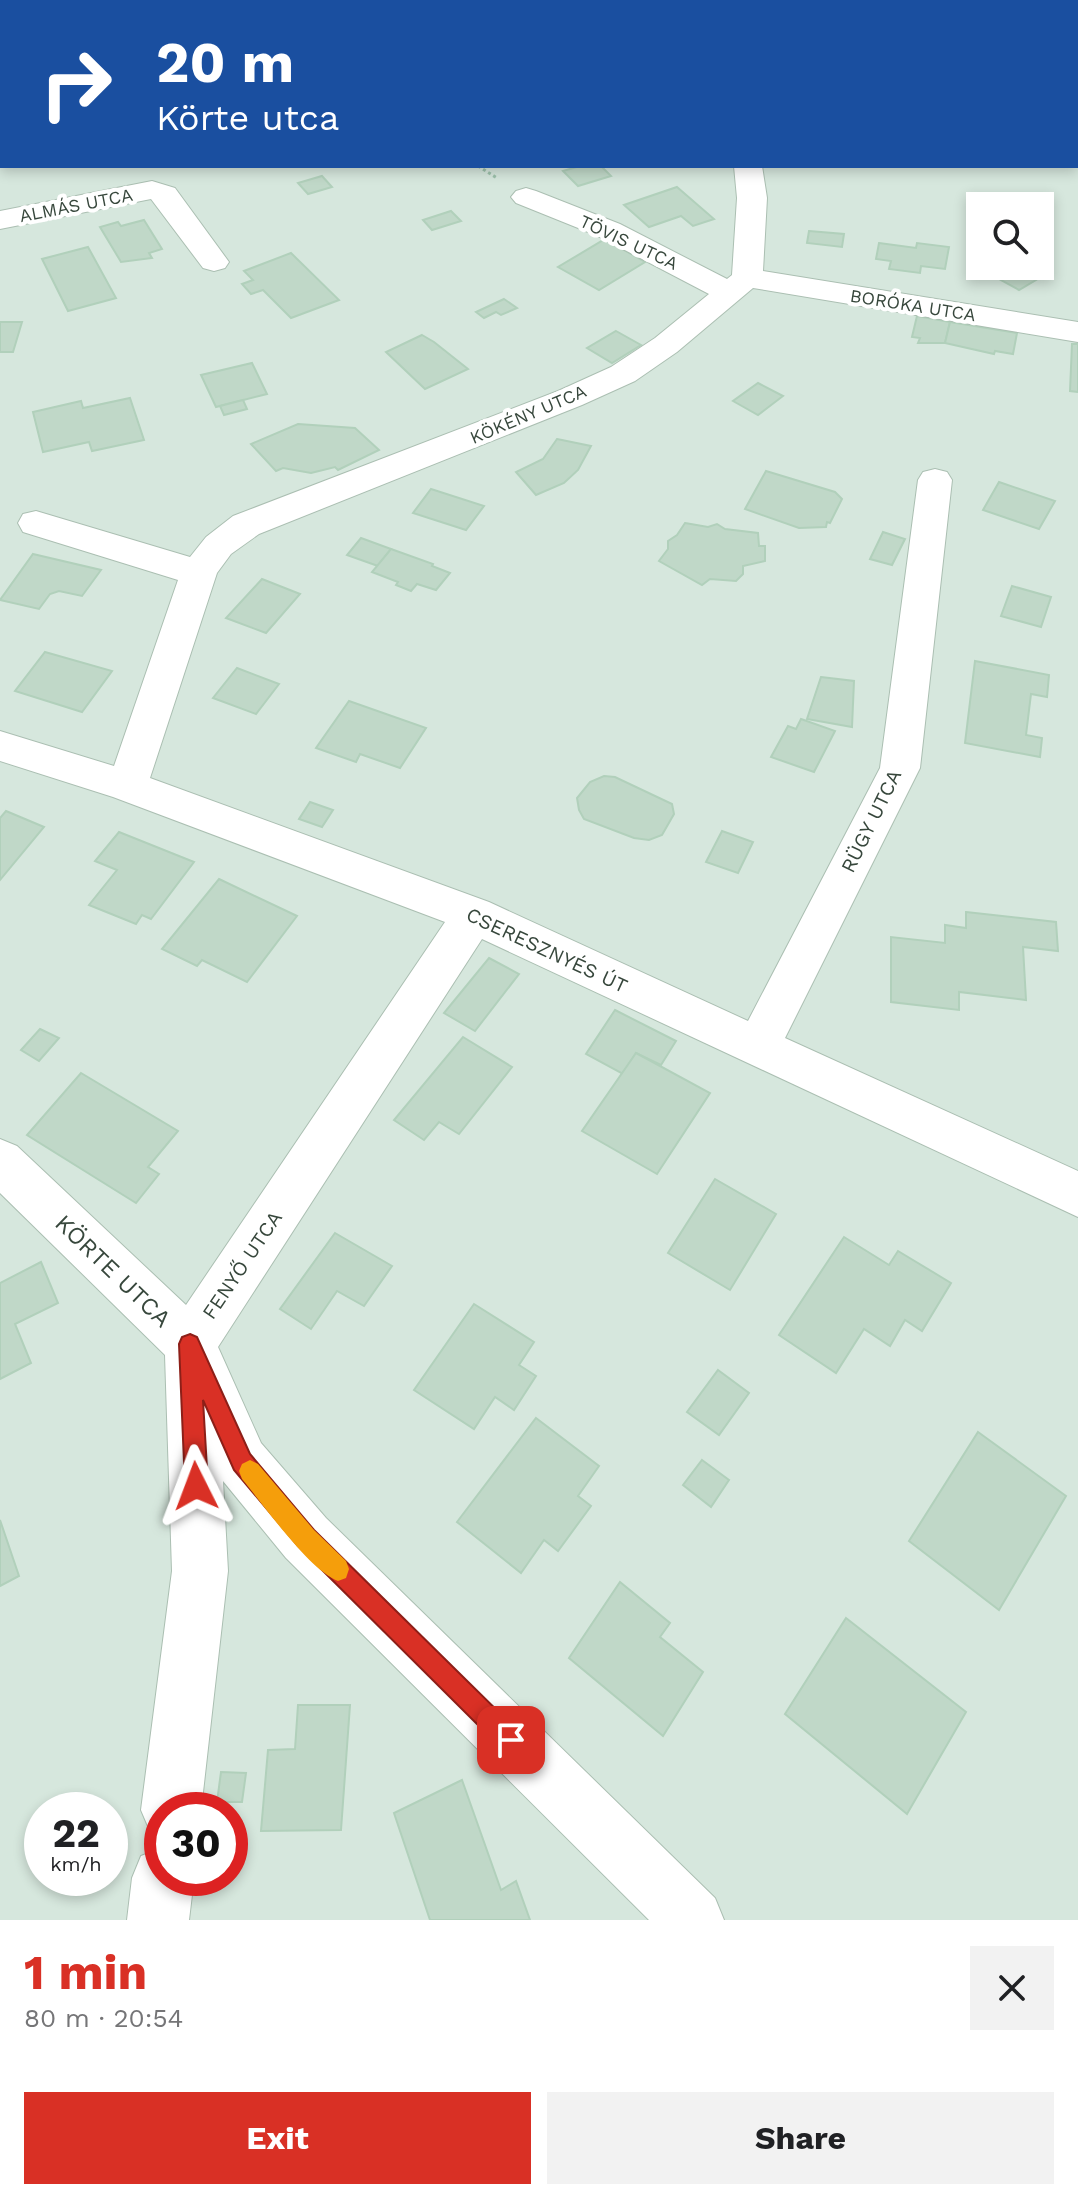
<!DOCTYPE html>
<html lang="en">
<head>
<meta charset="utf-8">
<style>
  :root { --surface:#fff; --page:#f2f2f2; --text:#202124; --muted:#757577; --accent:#d93025 }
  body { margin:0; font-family:"Work Sans",sans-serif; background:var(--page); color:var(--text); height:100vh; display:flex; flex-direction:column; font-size:30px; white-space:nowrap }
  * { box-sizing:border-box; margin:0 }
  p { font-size:26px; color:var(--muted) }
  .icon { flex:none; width:44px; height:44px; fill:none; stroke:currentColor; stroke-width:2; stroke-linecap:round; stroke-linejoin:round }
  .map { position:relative; height:1920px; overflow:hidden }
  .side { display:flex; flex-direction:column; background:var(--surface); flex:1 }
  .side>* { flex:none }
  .top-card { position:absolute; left:0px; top:0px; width:1078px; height:168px; box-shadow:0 4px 12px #0003; background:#1a4fa0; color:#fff; overflow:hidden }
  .fabs { position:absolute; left:966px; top:192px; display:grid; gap:16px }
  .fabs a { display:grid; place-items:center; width:88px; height:88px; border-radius:0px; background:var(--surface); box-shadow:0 4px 12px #0003; font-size:40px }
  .speed { position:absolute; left:24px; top:1792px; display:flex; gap:16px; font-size:40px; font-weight:700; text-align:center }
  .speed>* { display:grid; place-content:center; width:104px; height:104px; border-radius:50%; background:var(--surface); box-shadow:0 4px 12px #0003; line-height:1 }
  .speed small { font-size:20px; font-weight:400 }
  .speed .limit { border:12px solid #d22; background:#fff; color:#111 }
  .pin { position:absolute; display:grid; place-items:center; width:68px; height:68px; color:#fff; margin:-34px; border-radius:16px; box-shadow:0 4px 12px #0006 }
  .me { position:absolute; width:88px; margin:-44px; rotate:357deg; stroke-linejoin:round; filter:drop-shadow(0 0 6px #0008) }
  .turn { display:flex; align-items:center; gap:28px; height:168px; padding:0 24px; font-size:36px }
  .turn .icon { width:104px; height:104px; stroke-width:2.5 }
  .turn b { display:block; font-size:56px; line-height:68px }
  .round { display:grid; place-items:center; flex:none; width:84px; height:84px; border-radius:0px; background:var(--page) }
  .summary { display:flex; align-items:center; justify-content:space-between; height:136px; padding:0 24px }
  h1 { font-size:48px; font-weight:700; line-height:60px; color:var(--accent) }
  .action { display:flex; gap:16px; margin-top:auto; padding:16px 24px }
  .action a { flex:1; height:92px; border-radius:0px; background:var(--accent); color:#fff; font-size:32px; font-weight:700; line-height:92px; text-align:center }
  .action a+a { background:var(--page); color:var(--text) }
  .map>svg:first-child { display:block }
  .residential { fill:#d6e7dd; fill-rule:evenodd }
  .building { fill:#c0d8c8; stroke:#b1d0bb; stroke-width:2 }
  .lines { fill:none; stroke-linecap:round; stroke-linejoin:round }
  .street-casing { stroke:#abbfb2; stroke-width:2 }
  .path { stroke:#9cc0aa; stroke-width:3; stroke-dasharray:3 3; stroke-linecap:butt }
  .street { fill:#fff; fill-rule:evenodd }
  .route { fill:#d93025; stroke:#8d1f18; stroke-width:2 }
  .slow { fill:#f59e0b }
  .labels { text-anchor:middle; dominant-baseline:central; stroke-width:8; stroke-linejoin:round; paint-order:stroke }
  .far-street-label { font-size:18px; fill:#37473c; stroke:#fff }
  .street-label { font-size:20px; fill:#37473c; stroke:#fff }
  .near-street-label { font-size:24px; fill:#37473c; stroke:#fff }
</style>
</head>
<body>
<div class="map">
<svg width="1078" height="1920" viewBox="0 0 1078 1920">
  <rect width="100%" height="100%" fill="#e8f4ed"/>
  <path class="residential" d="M0 0H1078V1920H0ZM2 2H1076V166H2ZM980 206H1040V266H980ZM42 1810H110V1878H42ZM162 1810H230V1878H162Z"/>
  <g class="building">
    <path d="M580 166H601L611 176 578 186 563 171Z"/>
    <path d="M322 176 332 187 308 194 298 183Z"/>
    <path d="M677 187 714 219 693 226 681 216 649 227 624 205Z"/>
    <path d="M451 211 461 221 432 230 423 220Z"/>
    <path d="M144 220 162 249 149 253 152 258 121 262 100 227 118 222 121 226Z"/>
    <path d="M809 231 844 234 842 247 807 243Z"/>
    <path d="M605 239 645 262 599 290 558 267Z"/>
    <path d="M879 243 916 248 917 243 949 247 945 269 921 266 920 273 889 269 891 261 876 259Z"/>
    <path d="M88 247 116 298 68 311 42 259Z"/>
    <path d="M291 253 339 300 291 318 263 290 251 294 242 284 253 280 244 271Z"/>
    <path d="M1000 266H1040L1031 271 1041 277 1019 290 988 273Z"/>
    <path d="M504 299 517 308 501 315 496 312 484 318 476 312Z"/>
    <path d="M917 316 950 322 945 343H918L920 338 912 337Z"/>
    <path d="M0 322H22L13 352H0Z"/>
    <path d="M950 322 1017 333 1013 354 995 351 994 354 945 343Z"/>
    <path d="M616 331 641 345 612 363 587 348Z"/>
    <path d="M422 335 434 342 468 369 425 389 386 352Z"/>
    <path d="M1072 344H1078V392L1070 391Z"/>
    <path d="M252 363 267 394 216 407 201 375Z"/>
    <path d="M758 383 783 396 758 415 733 401Z"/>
    <path d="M130 398 144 440 92 451 89 442 43 452 33 412 81 401 83 408Z"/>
    <path d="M243 400 247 409 224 415 220 406Z"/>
    <path d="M298 424 355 428 379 450 338 470 335 467 311 473 283 468 276 471 251 444Z"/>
    <path d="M557 439 591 446 578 470 564 483 536 495 516 472 543 459Z"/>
    <path d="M766 471 835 492 842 499 830 523 827 522 826 527 799 528 745 509Z"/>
    <path d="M999 482 1055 501 1039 529 983 510Z"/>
    <path d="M431 489 484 506 466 530 413 513Z"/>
    <path d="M685 523 708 527 717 524 725 529 758 533 759 546H765V561L743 566V574L736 581 710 579 702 585 659 561 668 549V541L677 535Z"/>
    <path d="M883 532 905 539 892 565 870 559Z"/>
    <path d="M361 538 391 549 378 566 347 555Z"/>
    <path d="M391 549 433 564 432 566 450 573 436 590 417 584 411 591 396 585 398 582 372 572Z"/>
    <path d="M33 554 101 570 82 596 59 591 50 594 39 609 0 600Z"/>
    <path d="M262 579 300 594 266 633 226 618Z"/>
    <path d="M1012 586 1051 597 1041 627 1001 616Z"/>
    <path d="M45 652 112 671 82 712 15 691Z"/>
    <path d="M975 661 1049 675 1047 697 1031 694 1026 735 1042 738 1040 757 965 743Z"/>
    <path d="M237 668 279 684 256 714 213 698Z"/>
    <path d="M821 677 854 681 852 727 807 719Z"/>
    <path d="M349 701 426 728 400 768 360 754 356 762 316 748Z"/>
    <path d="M801 719 835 731 814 772 771 757 788 726 796 729Z"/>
    <path d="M604 776 615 777 672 804 674 814 662 835 649 840 634 838 584 819 579 810 577 798 590 782Z"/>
    <path d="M310 802 333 810 322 827 299 819Z"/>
    <path d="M6 811 44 827 0 880V818Z"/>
    <path d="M722 831 753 842 738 873 706 862Z"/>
    <path d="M119 832 194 862 151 919 142 915 136 924 89 905 117 870 95 861Z"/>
    <path d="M219 879 297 916 247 982 202 960 197 966 162 949Z"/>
    <path d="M966 912 1056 922 1058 951 1023 947 1026 1000 959 992V1010L891 1002V937L945 943V925L966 928Z"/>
    <path d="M489 958 519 974 475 1031 444 1013Z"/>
    <path d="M615 1010 676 1041 661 1065 636 1053 623 1074 586 1054Z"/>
    <path d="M40 1029 59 1038 39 1061 21 1050Z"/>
    <path d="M463 1037 512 1067 459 1134 439 1122 424 1140 394 1120Z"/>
    <path d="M636 1053 710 1093 657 1174 582 1131Z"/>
    <path d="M81 1073 178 1131 148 1167 159 1174 136 1203 27 1135Z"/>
    <path d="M715 1179 776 1214 730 1290 668 1253Z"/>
    <path d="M335 1233 392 1266 364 1306 337 1291 311 1329 280 1309Z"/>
    <path d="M844 1237 889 1265 898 1251 951 1283 922 1331 905 1320 890 1346 864 1329 836 1373 779 1335Z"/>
    <path d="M41 1262 58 1303 15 1324 31 1363 0 1379V1283Z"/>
    <path d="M474 1304 534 1342 519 1365 536 1376 514 1410 495 1397 474 1429 414 1390Z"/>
    <path d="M718 1370 749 1393 719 1435 687 1412Z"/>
    <path d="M536 1418 599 1466 578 1496 591 1506 558 1551 544 1540 521 1573 457 1522Z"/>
    <path d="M978 1432 1066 1496 999 1610 909 1541Z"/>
    <path d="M702 1460 729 1480 711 1507 683 1485Z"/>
    <path d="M0 1520 19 1576 0 1586Z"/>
    <path d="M620 1582 670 1623 660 1637 703 1672 663 1736 569 1658Z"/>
    <path d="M846 1618 966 1712 907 1814 785 1714Z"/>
    <path d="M298 1705H350L341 1830 261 1831 268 1750 295 1749Z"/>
    <path d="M221 1772 246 1773 242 1802H217Z"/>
    <path d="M462 1780 501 1890 516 1881 530 1920H430L394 1813Z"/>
  </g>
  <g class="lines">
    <defs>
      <g id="street">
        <path d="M563 0H590L592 2H565Z"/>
        <path d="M734 166H762L767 198 763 271 1078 322V342L753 288 677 352 635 381 582 405 259 534 231 554 217 573 150 778 489 902 748 1021 880 768 918 480 923 472 935 469 947 472 952 480 920 768 785 1038 1078 1171V1217L482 939 218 1347 261 1443 326 1518 715 1898 724 1920H649L286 1558 223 1481 228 1571 201 1810H162V1836L150 1831 141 1810 172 1571 165 1355 0 1193V1139L17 1146 186 1305 445 922 113 797 0 761V731L114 766 178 580 23 532 18 523 23 514 36 511 190 557 206 537 233 516 558 391 611 367 655 338 709 294 598 236 516 203 511 197 516 191 526 188 536 191 620 224 727 279 732 275 737 198Z"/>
        <path d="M152 181 175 188 229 262 225 268 214 271 203 268 151 199 0 229V211Z"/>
        <path d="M162 1848V1878H194L189 1920H127L132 1878 141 1856Z"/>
      </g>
    </defs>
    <use href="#street" class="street-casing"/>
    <path class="path" d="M478 166 497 178"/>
    <use href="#street" class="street"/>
  </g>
  <path class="route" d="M190 1334 197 1337 250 1454 314 1530 519 1732 523 1740 519 1749 511 1753 502 1749 298 1546 234 1470 203 1400 208 1486 204 1494 196 1498 188 1494 185 1486 179 1344 182 1337Z"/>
  <path class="slow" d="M250 1460 258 1464 314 1530 346 1561 349 1569 346 1578 338 1581C308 1569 264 1505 242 1479L239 1471 242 1464Z"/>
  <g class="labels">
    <g class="far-street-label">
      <text transform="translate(76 205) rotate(-11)">ALMÁS UTCA</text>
      <text transform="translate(629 242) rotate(25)">TÖVIS UTCA</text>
      <text transform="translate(913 305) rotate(9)">BORÓKA UTCA</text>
      <text transform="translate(528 414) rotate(-23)">KÖKÉNY UTCA</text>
    </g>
    <g class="street-label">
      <text transform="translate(871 821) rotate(-64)">RÜGY UTCA</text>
      <text transform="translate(547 950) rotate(25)">CSERESZNYÉS ÚT</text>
      <text transform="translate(242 1265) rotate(-56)">FENYŐ UTCA</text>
    </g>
    <g class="near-street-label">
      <text transform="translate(113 1271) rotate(44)">KÖRTE UTCA</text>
    </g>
  </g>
</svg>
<div class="fabs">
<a><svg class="icon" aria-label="search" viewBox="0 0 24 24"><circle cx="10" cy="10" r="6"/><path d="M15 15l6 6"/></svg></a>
</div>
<div class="speed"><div>22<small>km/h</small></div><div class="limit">30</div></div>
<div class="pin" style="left:511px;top:1740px;background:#d93025"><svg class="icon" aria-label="arrive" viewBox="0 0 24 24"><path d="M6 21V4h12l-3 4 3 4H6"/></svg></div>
<svg class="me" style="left:196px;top:1486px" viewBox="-20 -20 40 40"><path d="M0-17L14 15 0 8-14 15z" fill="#d93025" stroke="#fff" stroke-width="4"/></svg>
<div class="top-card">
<div class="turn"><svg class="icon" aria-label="right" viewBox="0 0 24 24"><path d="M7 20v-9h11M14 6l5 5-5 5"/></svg><div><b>20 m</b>Körte utca</div></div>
</div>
</div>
<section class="side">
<div class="summary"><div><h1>1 min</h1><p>80 m · 20:54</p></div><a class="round"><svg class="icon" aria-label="close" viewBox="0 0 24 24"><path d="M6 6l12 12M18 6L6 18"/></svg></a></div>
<div class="action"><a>Exit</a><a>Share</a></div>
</section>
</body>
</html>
